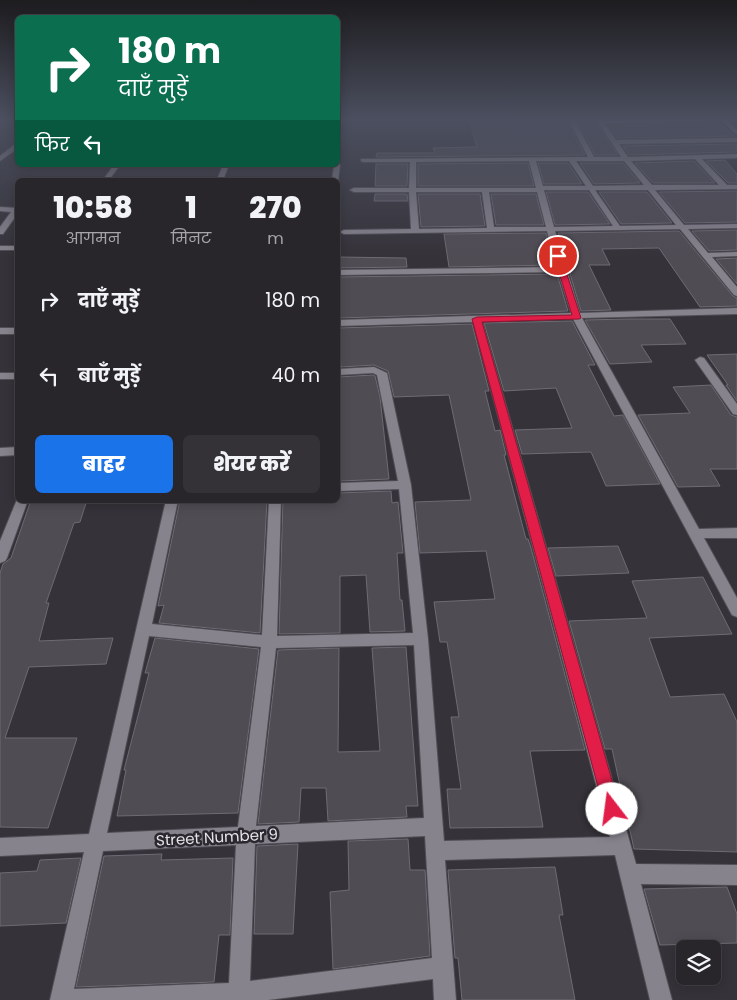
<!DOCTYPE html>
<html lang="hi">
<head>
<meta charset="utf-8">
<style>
  :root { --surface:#28262b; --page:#343237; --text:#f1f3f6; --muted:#a5a5a9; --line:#444347; --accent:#1a73e8 }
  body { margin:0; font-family:Poppins,"Noto Sans Devanagari",sans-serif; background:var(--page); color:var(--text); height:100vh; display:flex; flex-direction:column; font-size:19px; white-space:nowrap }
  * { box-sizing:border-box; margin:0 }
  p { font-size:16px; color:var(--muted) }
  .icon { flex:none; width:28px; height:28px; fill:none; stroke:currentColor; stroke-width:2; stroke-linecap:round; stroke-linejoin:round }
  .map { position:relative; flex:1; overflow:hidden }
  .sheet { position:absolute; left:15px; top:178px; width:325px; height:325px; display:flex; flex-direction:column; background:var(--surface); border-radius:8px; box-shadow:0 2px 12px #0003,0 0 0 1px var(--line) }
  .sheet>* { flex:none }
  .top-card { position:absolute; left:15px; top:15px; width:325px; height:152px; border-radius:8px; box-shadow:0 2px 12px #0003,0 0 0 1px var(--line); background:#0b6e4f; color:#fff; overflow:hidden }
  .controls { position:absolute; left:676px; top:940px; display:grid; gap:10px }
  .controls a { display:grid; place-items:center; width:45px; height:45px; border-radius:8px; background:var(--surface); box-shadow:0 2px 12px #0003,0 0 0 1px var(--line); font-size:25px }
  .pin { position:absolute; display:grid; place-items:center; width:42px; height:42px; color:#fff; margin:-21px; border:2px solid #fff; border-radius:50%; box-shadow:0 1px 5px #0007 }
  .me { position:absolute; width:55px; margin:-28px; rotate:345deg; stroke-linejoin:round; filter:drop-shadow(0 0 4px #0008) }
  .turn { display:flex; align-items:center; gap:18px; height:105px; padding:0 20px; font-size:22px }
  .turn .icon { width:65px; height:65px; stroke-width:2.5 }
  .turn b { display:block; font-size:35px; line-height:42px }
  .then { display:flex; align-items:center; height:48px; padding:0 20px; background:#0003; gap:10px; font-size:19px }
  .eta { display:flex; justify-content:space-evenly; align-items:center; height:85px; text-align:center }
  .eta b { font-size:30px; font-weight:800; line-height:35px }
  .button { display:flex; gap:10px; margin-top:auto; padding:10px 20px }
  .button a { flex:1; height:58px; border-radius:8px; background:var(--accent); color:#fff; font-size:20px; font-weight:800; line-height:58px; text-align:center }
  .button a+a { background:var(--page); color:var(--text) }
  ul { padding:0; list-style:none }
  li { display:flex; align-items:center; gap:15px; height:75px; padding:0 20px }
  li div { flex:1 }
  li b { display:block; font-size:19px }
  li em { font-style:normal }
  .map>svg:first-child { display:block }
  .building { fill:#504c54; stroke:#6f6b74 }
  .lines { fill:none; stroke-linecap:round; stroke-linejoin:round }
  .street-casing { stroke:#514e55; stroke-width:2 }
  .street { fill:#87838d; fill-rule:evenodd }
  .route { fill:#e11d48; stroke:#92132f }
  .labels { text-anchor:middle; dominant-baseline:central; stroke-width:5; stroke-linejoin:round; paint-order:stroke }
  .near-street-label { font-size:15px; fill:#e6e4e9; stroke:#2b282f }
</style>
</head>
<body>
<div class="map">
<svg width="737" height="1000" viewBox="0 0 737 1000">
  <rect width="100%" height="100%" fill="#353239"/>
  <g class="building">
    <path d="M469 119H566L585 155 376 157 377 153H435L433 148 477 147Z"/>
    <path d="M576 119H594L618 155H595Z"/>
    <path d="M719 123 735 136 617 138 608 126Z"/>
    <path d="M737 144V152L629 155 623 146Z"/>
    <path d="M725 160 737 174V183H728L706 161Z"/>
    <path d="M694 161 715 183H653L635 163Z"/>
    <path d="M528 163 534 186H418V164Z"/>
    <path d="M538 163H568L582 184H544Z"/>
    <path d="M580 163H623L640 183 594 184Z"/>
    <path d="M376 164H408L407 186H375Z"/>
    <path d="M737 191V222L685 223 659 192Z"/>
    <path d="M546 192H588L610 224 555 225Z"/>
    <path d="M599 192H647L672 223 621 224Z"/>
    <path d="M375 194H407L408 201H374Z"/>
    <path d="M418 194H480L485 226 421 227Z"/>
    <path d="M491 194H536L544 225H496Z"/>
    <path d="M737 230V250L709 251 692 231Z"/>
    <path d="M679 231 733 296 737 298V306L700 307 659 248 602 249 610 265H589L611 310 581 311 558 233Z"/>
    <path d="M546 233 554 265 449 267 444 234Z"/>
    <path d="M338 257 406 258 407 267 338 268Z"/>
    <path d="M737 258V284L716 259Z"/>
    <path d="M557 274 568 311 338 318V277Z"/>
    <path d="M628 319H670L686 344 641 345 652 362 610 364 585 320Z"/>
    <path d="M572 321 595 365H588L614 416 623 415 660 484 606 486 591 452 522 454 515 430 572 428 556 388 504 391 484 323Z"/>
    <path d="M472 324 489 391H485L495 431 500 430 506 455H504L526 539H528L531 548 585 750 530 751 543 827 450 828 447 789H461L451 717H459L447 642H440L434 602 495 599 486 551 420 553 415 502 471 500 449 395 394 397 388 371 374 365 341 367 338 328Z"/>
    <path d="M737 354V401L726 385H728L707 355Z"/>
    <path d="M373 375 375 376 380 397 389 479 340 481 338 377Z"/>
    <path d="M711 385 731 415 737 417V469H710L720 486 678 487 638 415 690 413 673 387Z"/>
    <path d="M391 491 392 503 398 502 403 553H397L400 600H402L405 631 370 632 366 575 340 576V633L279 634 283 500H338V493Z"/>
    <path d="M31 500H87L80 522 74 523 46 603H49L39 641 113 638 106 664 29 667 5 738H77L48 828 0 827V573L3 564 11 558Z"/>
    <path d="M180 500H267L260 633 159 623 164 605 158 606Z"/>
    <path d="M618 546 629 573 556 576 548 548Z"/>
    <path d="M703 577 732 634 649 638 670 697 724 694 737 722V852L634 849 612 749H605L569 621 647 618 632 581Z"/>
    <path d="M155 638 259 649 238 813 117 816 126 770H124L149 673H145Z"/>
    <path d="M406 647 418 806H406L407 817 328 821 326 788H301L299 822 258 824 278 650 339 648 338 752 380 751 372 648Z"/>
    <path d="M408 839 410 870H425L430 956 333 969 330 892 349 890 348 841Z"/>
    <path d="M298 844 293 934H254L257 846Z"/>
    <path d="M162 854 161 860 233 858 230 935H219L214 982 76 987 104 856Z"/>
    <path d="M81 858 66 923 0 926V873L37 871 40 860Z"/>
    <path d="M555 867 563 915H559L575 1000H462L458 958H455L448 870Z"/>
    <path d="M727 887 737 914V943L660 945 644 889Z"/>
  </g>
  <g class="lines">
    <defs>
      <g id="street">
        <path d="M568 119H574L594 157H621L596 119H726L737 130V135L722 121 605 124 616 140 737 138V142L619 144 628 157 737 154V158L702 159 727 185H737V189L655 190 684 225 737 224V228L688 229 708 253 737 252V256L712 257 737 287V296L734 295 680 229 555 231 580 313 737 308V314L582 318 699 529 737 528V538H704L737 598V617L732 615 573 319 482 321 636 864 737 865V885L641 884 672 1000H650L615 855 445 860 456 1000H434L433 979 268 1000H50L84 852 0 856V838L89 834 166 500H178L152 624 262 635 269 500H281L277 636 413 633 399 489 338 491V483L398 481 377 375 373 373 338 375V369L374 367 387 373 411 485 428 639 444 841 610 837 473 322 338 326V320L571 313 558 272 338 275V270L556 267 547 231 344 234 340 232 344 230 411 229 409 192H354L350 190 354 188H409L410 162H363L361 161V159L588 157ZM695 159 719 185H652L631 161ZM529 161 536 188H416V162ZM536 161H569L586 186H543ZM576 161H624L644 185 593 186ZM544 190H589L613 226 554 227ZM595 190H648L676 225 620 226ZM416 192H482L487 228 419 229ZM489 192H537L546 227H494ZM149 636 261 647 238 827 107 833ZM414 645 424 818 256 826 276 648ZM425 836 432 958 250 981 255 844ZM236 845 229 983 74 989 103 851Z"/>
        <path d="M18 142V148L0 161V156Z"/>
        <path d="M338 163 340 165 338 181 332 180 334 165H338Z"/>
        <path d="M114 165H120L109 180H103Z"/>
        <path d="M223 165H229L223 180H217Z"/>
        <path d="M0 207 18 208V213L3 234H0V227L11 212 0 211Z"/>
        <rect x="0" y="246" width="18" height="4"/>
        <rect x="0" y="328" width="18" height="6"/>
        <path d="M700 357 704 358 737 404V415L733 414 695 360Z"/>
        <rect x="0" y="373" width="18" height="6"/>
        <path d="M18 447V455L0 456V448Z"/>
        <path d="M18 497V500H28L7 558 5 561 0 563V541Z"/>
      </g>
    </defs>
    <use href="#street" class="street-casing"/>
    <use href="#street" class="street"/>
  </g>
  <linearGradient id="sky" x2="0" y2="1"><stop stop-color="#1d1c1f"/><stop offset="0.46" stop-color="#4b4f5f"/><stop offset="1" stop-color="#4b4f5f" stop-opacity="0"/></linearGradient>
  <rect width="737" height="259" fill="url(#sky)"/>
  <path class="route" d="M558 253 561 256 581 318 579 319 482 322 620 809 618 814 612 816 606 814 604 809 472 319 477 317 572 315 554 256Z"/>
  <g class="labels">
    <g class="near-street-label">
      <text transform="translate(217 837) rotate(-3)">Street Number 9</text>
    </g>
  </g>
</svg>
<div class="controls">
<a><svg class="icon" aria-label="layers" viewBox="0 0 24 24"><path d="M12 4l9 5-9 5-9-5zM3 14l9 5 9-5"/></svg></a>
</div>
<div class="pin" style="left:558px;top:256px;background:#d93025"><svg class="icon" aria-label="arrive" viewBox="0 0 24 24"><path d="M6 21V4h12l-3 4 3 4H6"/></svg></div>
<svg class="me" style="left:612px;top:809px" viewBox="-20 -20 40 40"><circle r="19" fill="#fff"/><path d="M0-13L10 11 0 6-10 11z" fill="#e11d48"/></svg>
<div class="top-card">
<div class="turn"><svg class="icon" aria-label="right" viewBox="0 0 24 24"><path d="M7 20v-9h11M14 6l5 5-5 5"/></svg><div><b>180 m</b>दाएँ मुड़ें</div></div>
<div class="then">फिर<svg class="icon" aria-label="left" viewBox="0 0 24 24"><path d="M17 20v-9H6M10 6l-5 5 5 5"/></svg></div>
</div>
<section class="sheet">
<div class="eta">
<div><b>10:58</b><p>आगमन</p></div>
<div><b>1</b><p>मिनट</p></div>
<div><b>270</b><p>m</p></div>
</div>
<ul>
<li><svg class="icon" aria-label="right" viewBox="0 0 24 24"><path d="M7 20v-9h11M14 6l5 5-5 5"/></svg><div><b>दाएँ मुड़ें</b></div><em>180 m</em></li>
<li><svg class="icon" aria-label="left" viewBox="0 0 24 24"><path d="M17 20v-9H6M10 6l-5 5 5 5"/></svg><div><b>बाएँ मुड़ें</b></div><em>40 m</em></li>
</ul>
<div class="button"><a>बाहर</a><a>शेयर करें</a></div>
</section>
</div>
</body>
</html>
